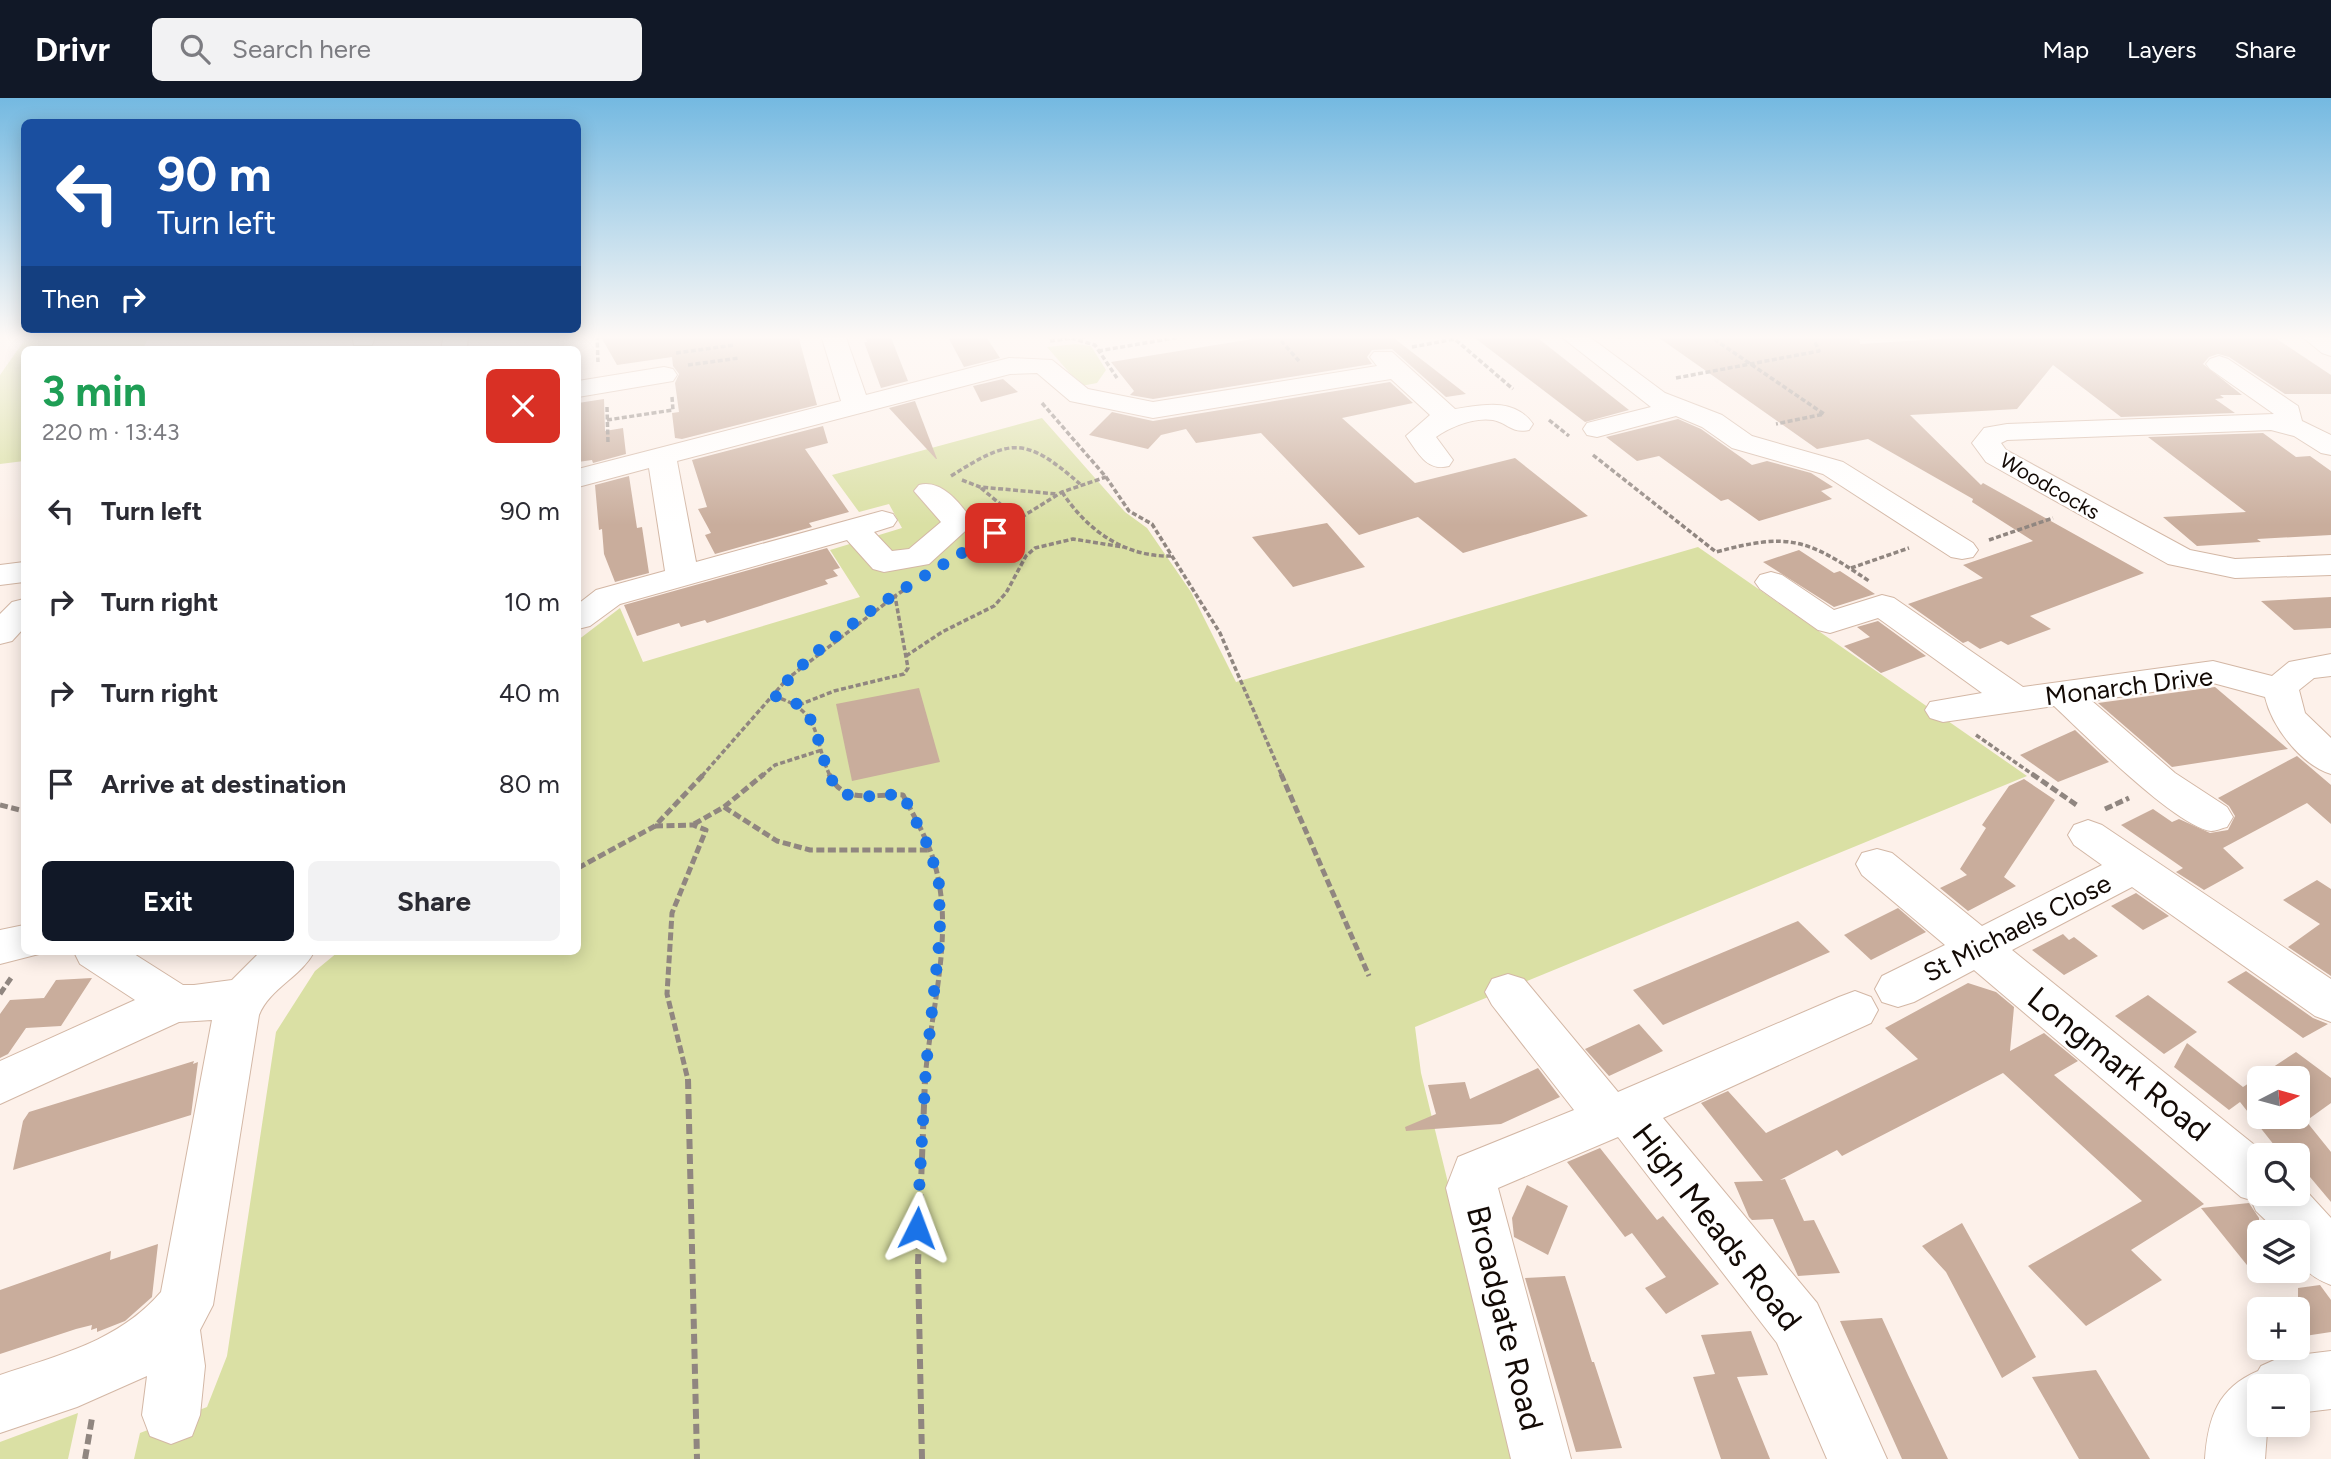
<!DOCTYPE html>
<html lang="en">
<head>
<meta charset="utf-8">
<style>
  :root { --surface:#fff; --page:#f2f2f3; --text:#2b2b33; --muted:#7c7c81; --accent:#111827 }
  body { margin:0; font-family:Figtree,sans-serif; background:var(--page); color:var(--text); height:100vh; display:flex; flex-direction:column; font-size:26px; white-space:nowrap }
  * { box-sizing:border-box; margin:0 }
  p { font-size:23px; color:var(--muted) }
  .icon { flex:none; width:38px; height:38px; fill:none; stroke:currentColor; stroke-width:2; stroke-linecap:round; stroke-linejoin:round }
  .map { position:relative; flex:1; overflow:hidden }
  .details { position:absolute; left:21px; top:248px; width:560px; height:609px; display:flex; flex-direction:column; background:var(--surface); border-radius:10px; box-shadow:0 4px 18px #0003 }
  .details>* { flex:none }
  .hud { position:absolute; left:21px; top:21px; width:560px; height:214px; border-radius:10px; box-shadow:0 4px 18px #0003; background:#1a4fa0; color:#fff; overflow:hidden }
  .needle { width:46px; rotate:84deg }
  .buttons { position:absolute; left:2247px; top:968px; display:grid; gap:14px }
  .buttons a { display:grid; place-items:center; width:63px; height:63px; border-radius:10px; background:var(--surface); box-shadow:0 4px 18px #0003; font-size:35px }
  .pin { position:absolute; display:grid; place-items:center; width:60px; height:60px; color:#fff; margin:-30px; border-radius:14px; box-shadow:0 4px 10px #0006 }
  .me { position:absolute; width:77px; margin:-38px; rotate:3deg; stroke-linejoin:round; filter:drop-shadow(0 0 5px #0008) }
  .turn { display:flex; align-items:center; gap:24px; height:147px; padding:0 21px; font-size:32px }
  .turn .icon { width:91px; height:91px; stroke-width:2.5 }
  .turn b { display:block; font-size:49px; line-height:60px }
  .then { display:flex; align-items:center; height:66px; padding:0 21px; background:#0003; gap:14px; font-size:26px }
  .round { display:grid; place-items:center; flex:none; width:74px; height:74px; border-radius:10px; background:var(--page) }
  .overview { display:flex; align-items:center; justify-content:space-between; height:119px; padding:0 21px }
  h1 { font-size:42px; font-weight:700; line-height:52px; color:#1e9e55 }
  .button { display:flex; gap:14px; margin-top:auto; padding:14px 21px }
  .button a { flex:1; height:80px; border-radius:10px; background:var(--accent); color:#fff; font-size:28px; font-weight:700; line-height:80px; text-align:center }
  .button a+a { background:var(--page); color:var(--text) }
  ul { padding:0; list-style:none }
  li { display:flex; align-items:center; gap:21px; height:91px; padding:0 21px }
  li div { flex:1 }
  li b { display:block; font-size:26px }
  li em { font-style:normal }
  header { display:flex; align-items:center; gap:42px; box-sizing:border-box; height:98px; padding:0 35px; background:var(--accent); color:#fff }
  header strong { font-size:33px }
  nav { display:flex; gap:38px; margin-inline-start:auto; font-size:24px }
  .search { width:490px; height:63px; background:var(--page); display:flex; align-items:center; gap:18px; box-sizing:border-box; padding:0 24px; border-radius:10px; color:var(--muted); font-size:26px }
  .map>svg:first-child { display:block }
  .green { fill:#dae0a4 }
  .building { fill:#c9ad9c; fill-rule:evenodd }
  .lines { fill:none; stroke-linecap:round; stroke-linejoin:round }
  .minor-casing { stroke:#d3b7a5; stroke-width:2 }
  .path-far2 { stroke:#908680; stroke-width:3.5; stroke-dasharray:5 2.5; stroke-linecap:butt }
  .path-far1 { stroke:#908680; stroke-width:5; stroke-dasharray:8 3.5; stroke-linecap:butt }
  .path { stroke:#908680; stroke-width:6; stroke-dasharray:10 5; stroke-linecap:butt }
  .minor { fill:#fff; fill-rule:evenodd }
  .route { stroke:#1a73e8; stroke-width:12; stroke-dasharray:0 21.6 }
  .labels { text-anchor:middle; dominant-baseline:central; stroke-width:5; stroke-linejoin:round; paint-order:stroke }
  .far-street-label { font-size:21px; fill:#130a05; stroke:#fff }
  .street-label { font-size:26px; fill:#130a05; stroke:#fff }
  .near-street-label { font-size:32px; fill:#130a05; stroke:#fff }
</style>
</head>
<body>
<header>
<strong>Drivr</strong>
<div class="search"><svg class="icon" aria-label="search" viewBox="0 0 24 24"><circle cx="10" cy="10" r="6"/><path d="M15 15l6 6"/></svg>Search here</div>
<nav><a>Map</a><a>Layers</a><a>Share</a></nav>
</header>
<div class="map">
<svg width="2331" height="1361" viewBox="0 0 2331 1361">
  <rect width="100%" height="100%" fill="#fdf1ea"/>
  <g class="green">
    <path d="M28 237H150L142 252H24V363L0 366V277Z"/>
    <path d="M1076 246 1091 248 1106 272 1097 285 1081 288 1047 249Z"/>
    <path d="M1042 320 1125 414 1147 430 1191 494 1236 584 1698 449 2027 678 1415 929 1421 975 1516 1361H134L140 1335 207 1309 227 1258 276 934 315 873 338 854H578V542L620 510 643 564 860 499 830 452 902 430 889 406 859 414 832 377Z"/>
    <path d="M78 1315 68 1361H0V1344Z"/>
  </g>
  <g class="building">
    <path d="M600 237H798L817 307 682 341 675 340 672 315 679 314 675 285 679 276 673 268 672 259 617 267Z"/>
    <path d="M865 237H890L908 283 881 290 864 244H867Z"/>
    <path d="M947 237H985L1000 260 964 269Z"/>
    <path d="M1277 237H1390L1466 296 1446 299 1392 251 1372 252 1367 259 1372 266 1153 301 1130 297 1134 293 1111 264Z"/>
    <path d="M1471 237H1534L1629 312 1585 324Z"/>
    <path d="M1655 237H1859L1860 246 1999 237H2271L2331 277V296H2285L2229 259 2218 256 2209 259 2203 266 2242 297H2220L2224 300 2215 301 2235 315 2121 319 2053 267 2017 311 1910 317 1981 387 1983 385 2144 475 2030 518 2051 531 2008 547 2001 543 1980 551 1968 543 1963 545 1908 506 1983 480 1963 467 2033 443 1972 404 1973 401 1868 341 1817 351Z"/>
    <path d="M1003 281 1018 294 981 304 973 288Z"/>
    <path d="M1390 284 1413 305 1342 320 1415 385 1515 360 1588 418 1463 455 1418 419 1359 437 1261 335 1196 345 1186 331 1161 337 1148 351 1089 337 1112 314 1153 323Z"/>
    <path d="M604 301 605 333 623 330 626 356 593 365 592 362 578 364V305Z"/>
    <path d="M915 303 937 361H936L889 310Z"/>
    <path d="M1678 321 1701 331 1752 367 1767 363 1811 375 1833 389 1821 393 1832 401 1759 423 1728 401 1721 403 1659 358 1637 363 1606 339Z"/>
    <path d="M823 328 828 345 805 351 849 414 809 425 812 429 715 456 705 437 711 435 698 411 707 409 692 362Z"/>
    <path d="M2263 335 2296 359 2310 358 2331 373V437L2257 441 2261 444 2197 448 2163 419 2246 414 2148 339Z"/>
    <path d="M629 378 637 430 642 429 649 475 615 484 604 456 602 431 599 432 595 387Z"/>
    <path d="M1327 425 1365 469 1293 489 1252 439Z"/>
    <path d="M827 450 840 470 833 472 838 478 825 482 828 486 707 525 705 522 681 529 679 525 637 538 624 507Z"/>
    <path d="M1799 452 1834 475 1840 473 1875 496 1834 509 1763 464Z"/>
    <path d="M2331 499V530L2294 532 2261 503Z"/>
    <path d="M1878 523 1926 558 1881 575 1844 548 1870 539 1857 529Z"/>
    <path d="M2215 589 2288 651 2172 669 2098 605Z"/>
    <path d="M919 590 940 664 852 683 836 606Z"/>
    <path d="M2075 632 2109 664 2058 684 2020 657Z"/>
    <path d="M2297 658 2331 687V726L2307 705 2223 750 2244 770 2204 792 2176 774 2183 770 2121 727 2153 711 2172 724 2179 721 2210 735 2228 732 2235 718 2229 708 2218 700Z"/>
    <path d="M2024 681 2055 702 2004 779 2016 788 1968 813 1940 790 1967 777 1960 771 1986 730 1982 727 2009 688Z"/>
    <path d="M2317 782 2331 791V878L2288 849 2320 826 2283 802Z"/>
    <path d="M2136 795 2169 818 2143 832 2111 808Z"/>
    <path d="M1898 810 1926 834 1871 862 1844 837Z"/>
    <path d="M1798 823 1830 854 1663 927 1633 892Z"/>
    <path d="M2063 836 2069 842 2074 839 2098 858 2064 877 2032 852Z"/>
    <path d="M2246 873 2313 920 2328 926 2303 940 2227 884Z"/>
    <path d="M92 880 61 928 26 930 8 956 0 960V916L10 902 44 900 56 882Z"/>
    <path d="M1968 885 1996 894 2014 909 2010 953 2044 935 2078 963 2054 977 2204 1106 2131 1152 2162 1182 2086 1228 2028 1168 2142 1103 2003 975 1842 1058 1837 1052 1780 1082 1785 1081 1804 1123 1814 1122 1840 1175 1798 1178 1773 1121 1752 1122 1749 1119 1734 1084 1763 1083 1701 1005 1728 993 1766 1035 1918 961 1885 930Z"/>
    <path d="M2148 897 2197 934 2164 956 2115 918Z"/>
    <path d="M1639 926 1663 953 1609 978 1585 951Z"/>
    <path d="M2187 945 2243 989 2296 954 2331 980V1005L2306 1023 2331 1054V1104L2310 1079 2298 1080V1057H2282L2240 1004 2229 1012 2174 969ZM2259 980H2298V1018H2259Z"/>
    <path d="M194 963 193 966 198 964 191 1017 13 1072 23 1023 29 1014Z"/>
    <path d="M1538 970 1560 999 1501 1026 1406 1033 1405 1029 1436 1016 1428 987 1465 984 1470 1001Z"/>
    <path d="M1600 1050 1657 1122 1663 1118 1719 1186 1666 1216 1645 1190 1666 1179 1632 1135 1625 1139 1567 1064Z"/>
    <path d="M1527 1087 1568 1108 1548 1157 1514 1139 1512 1120Z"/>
    <path d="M2249 1105 2259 1120V1182L2201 1110Z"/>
    <path d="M1962 1125 2036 1259 2002 1280 1946 1174 1922 1148Z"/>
    <path d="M158 1146 152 1199 125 1223 97 1234V1230L91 1232 92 1227 76 1231 0 1256V1192L111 1153 110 1162Z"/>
    <path d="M1565 1178 1592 1264H1594L1622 1350 1576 1354 1525 1180Z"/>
    <path d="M2320 1187 2331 1202V1234L2298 1239V1190Z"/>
    <path d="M1882 1220 1908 1277 1948 1361H1902L1840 1223Z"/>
    <path d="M1751 1233 1768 1277 1737 1279 1770 1361H1721L1693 1279 1715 1276 1701 1237Z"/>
    <path d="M2096 1272 2111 1297 2150 1361H2079L2032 1279Z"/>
  </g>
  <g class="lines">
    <defs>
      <g id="minor">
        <path d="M352 237H376L372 247H354Z"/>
        <path d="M444 237H468L467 252H441Z"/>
        <path d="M821 237H845L866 297 1009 260 1052 262 1088 291 1153 304 1377 268 1370 259 1374 254H1392L1455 311C1482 307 1514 299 1533 326L1529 332C1512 336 1508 325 1493 322 1474 319 1450 329 1436 339L1453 362 1449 368C1427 374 1418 355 1406 338L1430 317 1391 281 1153 320 1070 303 1037 275 1010 276 677 363 696 464 882 413 893 416 897 422 893 428 874 434 892 453 909 451 941 424 914 393 919 387C942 381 961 406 974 425L929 466 884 474 873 471 847 442 620 506 590 528 578 531V506L596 492 665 473 649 370 578 389V371L841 303Z"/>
        <path d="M1559 237H1587L1665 295 1722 317 1752 338 1843 364 1973 445 1978 452 1973 459 1962 461 1951 459 1823 376 1732 350 1702 329 1676 318 1597 339 1587 337 1583 331 1587 325 1651 309Z"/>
        <path d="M2300 237H2328L2331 239V258L2322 255Z"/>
        <path d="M2219 258 2228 261 2298 308 2302 323 2331 337V357L2321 355 2294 338 2271 332 2007 342 2001 345 2006 352 2190 452 2235 461 2331 457V477L2235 480 2168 466 1986 364 1972 345 1984 330 2007 326 2274 316 2210 271 2206 266 2210 261Z"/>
        <path d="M664 269 673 271 677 277 673 283 578 299V283Z"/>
        <path d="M24 464V484L0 487V467Z"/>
        <path d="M1771 474 1782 477 1834 512 1882 497 1894 500 2023 589 2213 563 2272 578 2289 564 2331 556V578L2314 580 2299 592 2305 615 2331 640V676C2301 667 2272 629 2265 599L2213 585 2092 603 2175 675 2227 709 2233 719 2227 729C2222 730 2216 733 2211 733 2176 729 2083 635 2054 608L1943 624 1930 620 1925 612 1930 604 1982 595 1878 520 1830 535 1818 532 1760 491 1755 484 1760 477Z"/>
        <path d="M24 501V530L12 543 0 546V516L12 504Z"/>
        <path d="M2088 722 2102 727 2331 881V924L2315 918 2132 789 2012 852 2267 1057H2259V1096H2298V1084L2331 1120V1187C2301 1175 2298 1165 2298 1134H2278L2256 1113 2251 1102 2241 1099 1974 872 1914 904 1898 909 1882 904 1875 891 1882 878 1945 847 1862 777 1856 766 1862 755 1877 751 1892 755 1982 828 2102 767 2074 747 2068 737 2074 727Z"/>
        <path d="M24 827V854L39 856 0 866V832Z"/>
        <path d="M74 854H131L183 887H194L232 882 260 854H314C301 879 270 890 259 917L213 1207 200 1232 205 1268 200 1317 192 1338 171 1346 150 1338 142 1317 147 1278 77 1309 0 1335V1277C59 1257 119 1243 161 1194L212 922 179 924 0 1006V963L135 902 80 866Z"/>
        <path d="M1508 876 1524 881 1618 994 1839 899 1855 893 1871 899 1878 912 1871 925 1663 1020 1817 1205 1887 1361H1827L1777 1245 1618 1039 1498 1090 1571 1361H1511L1446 1090 1458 1059 1574 1012 1492 907 1485 894 1492 881Z"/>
        <path d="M2331 1253V1311L2298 1315V1288H2259V1326H2274L2267 1334 2265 1361H2205C2208 1319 2218 1290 2258 1273L2261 1268 2281 1259Z"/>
      </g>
    </defs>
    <use href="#minor" class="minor-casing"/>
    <g class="path-far2">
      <path d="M597 237 598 264"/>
      <path d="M1175 237H1197"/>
      <path d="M1276 237 1299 263"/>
      <path d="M1450 237 1513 291"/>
      <path d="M1708 237 1824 316 1776 326"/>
      <path d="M1617 239 1628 237"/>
      <path d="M1071 240 1095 247 1117 280"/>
      <path d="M1050 243 1094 237"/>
      <path d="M1412 249 1455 241"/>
      <path d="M1098 253 1180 239"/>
      <path d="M676 255 734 247"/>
      <path d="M688 267 739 260"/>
      <path d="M1676 280 1819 253 1812 237"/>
      <path d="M1042 305 1106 379 1129 413 1152 426 1220 535 1282 678"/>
      <path d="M607 309 608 345"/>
      <path d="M607 322 673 312 672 299"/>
      <path d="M1549 322 1569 338"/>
      <path d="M1593 357 1716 454C1790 434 1807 441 1869 483"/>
      <path d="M951 378C1011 340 1025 338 1080 386"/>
      <path d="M962 382 980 389 1057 396"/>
      <path d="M981 390 1018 421"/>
      <path d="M1062 394C1087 432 1124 459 1171 458"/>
      <path d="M1989 442 2053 420"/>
      <path d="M983 443 1062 394 1106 379"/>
      <path d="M1851 470 1909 450"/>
      <path d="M906 558 942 534 994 508 1006 495 1026 458 1035 450 1073 441 1123 449"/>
      <path d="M774 598C823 614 812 638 830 678"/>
      <path d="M799 607 834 593 904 576 908 570 895 498 910 488"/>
      <path d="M1976 637 2035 678"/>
      <path d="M702 678 787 581 895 498"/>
      <path d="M762 678 775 667 822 652"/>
    </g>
    <g class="path-far1">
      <path d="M829 676C843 708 875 695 903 697 916 722 931 747 937 775 953 843 930 915 925 982"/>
      <path d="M1281 676 1369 878"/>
      <path d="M2032 676 2078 708"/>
      <path d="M0 707 24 713"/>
      <path d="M724 709 777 743 810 752H930"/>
      <path d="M2105 711 2129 700"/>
      <path d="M694 726 724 709 764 676"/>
      <path d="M655 728 693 727 706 732 672 815 667 896 688 982"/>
      <path d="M578 770 655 728 704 676"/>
      <path d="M0 896 11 880"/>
    </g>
    <g class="path">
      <path d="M688 981 697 1361"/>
      <path d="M85 1361 92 1320"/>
      <path d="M922 1361 918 1165 925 981"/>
    </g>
    <use href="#minor" class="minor"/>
  </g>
  <linearGradient id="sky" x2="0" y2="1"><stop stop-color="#74b9e1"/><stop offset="0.56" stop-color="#fef9f6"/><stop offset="1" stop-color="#fef9f6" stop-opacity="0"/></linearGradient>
  <rect width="2331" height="427" fill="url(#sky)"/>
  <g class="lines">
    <path class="route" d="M917 1130 926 969 940 837 939 786 930 752 903 697C886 695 865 701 849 697 819 689 825 628 800 608 794 603 782 601 775 598 820 536 928 476 995 435"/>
  </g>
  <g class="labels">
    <g class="far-street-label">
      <text transform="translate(2050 388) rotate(30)">Woodcocks</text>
    </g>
    <g class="street-label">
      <text transform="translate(2129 588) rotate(-7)">Monarch Drive</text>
      <text transform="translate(2017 830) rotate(-27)">St Michaels Close</text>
    </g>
    <g class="near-street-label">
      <text transform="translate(2119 966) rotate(39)">Longmark Road</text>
      <text transform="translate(1717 1129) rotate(52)">High Meads Road</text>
      <text transform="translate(1505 1220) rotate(76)">Broadgate Road</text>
    </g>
  </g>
</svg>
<div class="buttons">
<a><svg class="needle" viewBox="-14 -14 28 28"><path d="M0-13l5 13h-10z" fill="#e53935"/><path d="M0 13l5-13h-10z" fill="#7c7c81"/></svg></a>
<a><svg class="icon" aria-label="search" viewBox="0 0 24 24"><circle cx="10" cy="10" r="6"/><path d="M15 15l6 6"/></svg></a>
<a><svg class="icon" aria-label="layers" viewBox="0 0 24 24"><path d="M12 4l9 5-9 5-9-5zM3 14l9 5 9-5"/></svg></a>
<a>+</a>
<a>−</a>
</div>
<div class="pin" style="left:995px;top:435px;background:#d93025"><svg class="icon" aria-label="arrive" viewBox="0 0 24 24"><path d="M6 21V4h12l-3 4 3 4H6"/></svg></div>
<svg class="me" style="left:917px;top:1130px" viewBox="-20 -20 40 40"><path d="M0-17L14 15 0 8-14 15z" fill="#1a73e8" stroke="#fff" stroke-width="4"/></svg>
<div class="hud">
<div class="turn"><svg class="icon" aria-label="left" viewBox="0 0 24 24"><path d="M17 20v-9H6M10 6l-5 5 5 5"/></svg><div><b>90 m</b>Turn left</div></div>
<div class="then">Then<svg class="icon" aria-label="right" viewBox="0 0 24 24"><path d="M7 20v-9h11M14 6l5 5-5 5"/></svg></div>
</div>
<section class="details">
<div class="overview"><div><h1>3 min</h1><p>220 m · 13:43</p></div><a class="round" style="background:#d93025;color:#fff"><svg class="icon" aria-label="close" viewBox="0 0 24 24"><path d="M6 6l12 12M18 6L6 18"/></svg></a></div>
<ul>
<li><svg class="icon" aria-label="left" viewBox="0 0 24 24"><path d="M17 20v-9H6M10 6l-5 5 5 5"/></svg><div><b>Turn left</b></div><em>90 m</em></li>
<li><svg class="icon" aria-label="right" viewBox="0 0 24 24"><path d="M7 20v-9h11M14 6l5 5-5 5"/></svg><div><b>Turn right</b></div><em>10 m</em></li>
<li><svg class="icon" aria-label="right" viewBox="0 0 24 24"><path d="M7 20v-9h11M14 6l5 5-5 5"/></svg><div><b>Turn right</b></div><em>40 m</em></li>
<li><svg class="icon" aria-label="arrive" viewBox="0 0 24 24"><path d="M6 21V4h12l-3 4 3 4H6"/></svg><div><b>Arrive at destination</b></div><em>80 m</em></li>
</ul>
<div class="button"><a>Exit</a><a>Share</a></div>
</section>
</div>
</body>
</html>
